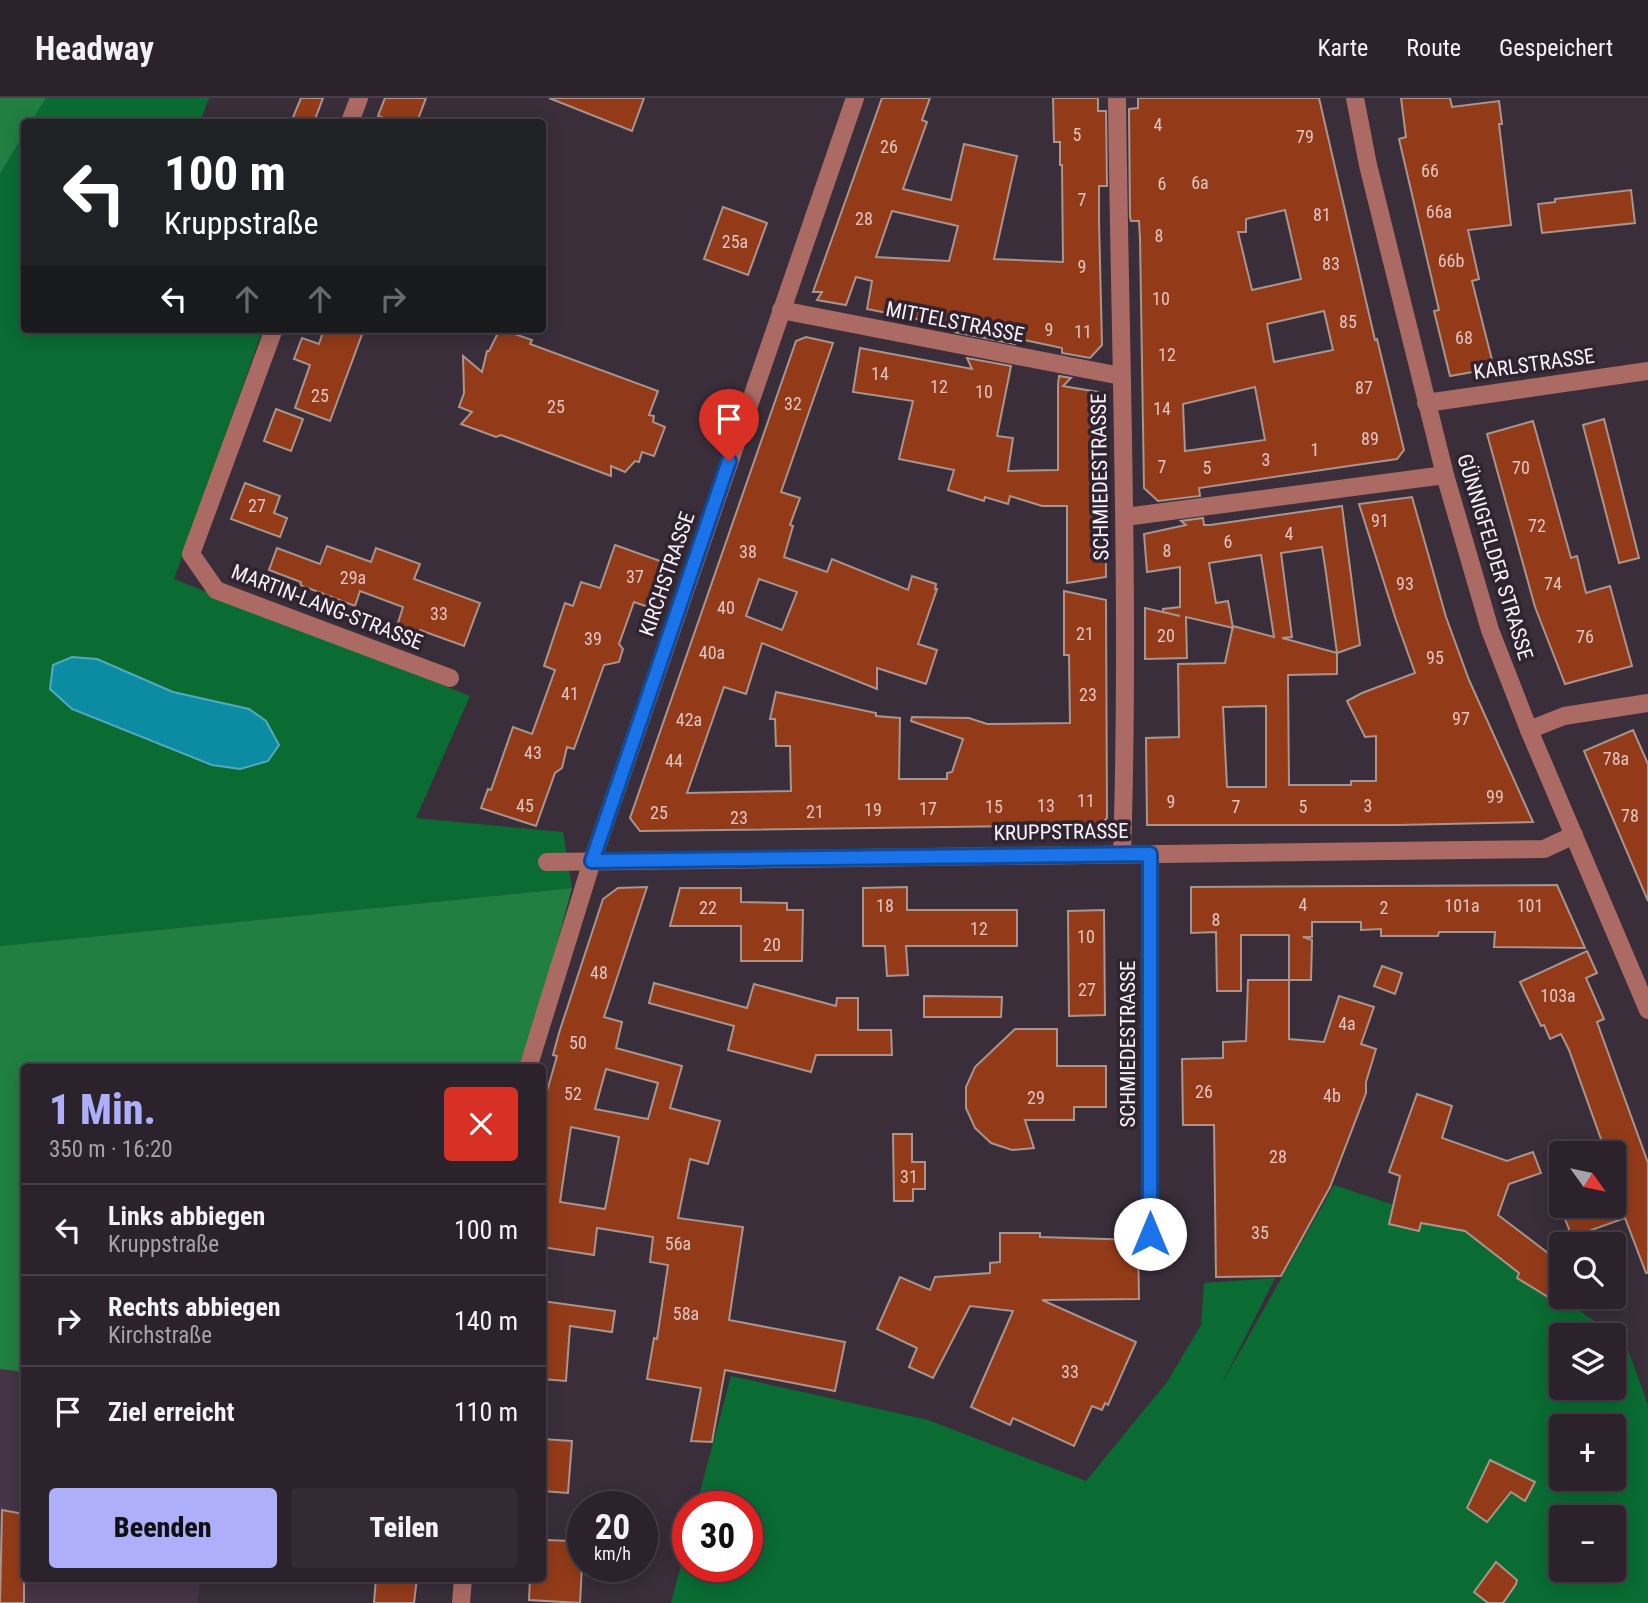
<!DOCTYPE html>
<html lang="de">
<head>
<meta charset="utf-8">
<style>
  :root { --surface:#2b222c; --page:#332a34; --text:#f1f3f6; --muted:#a6a4a9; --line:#473f48; --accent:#adaffb }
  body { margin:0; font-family:"Roboto Condensed",sans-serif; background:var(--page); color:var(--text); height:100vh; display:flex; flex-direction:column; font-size:26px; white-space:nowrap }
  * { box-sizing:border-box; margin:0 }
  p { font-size:23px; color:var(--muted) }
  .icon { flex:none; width:38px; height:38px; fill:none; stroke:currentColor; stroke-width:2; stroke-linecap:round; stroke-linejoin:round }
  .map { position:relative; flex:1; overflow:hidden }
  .drawer { position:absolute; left:21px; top:966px; width:525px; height:518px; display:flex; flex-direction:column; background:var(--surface); border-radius:7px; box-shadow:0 4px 18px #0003,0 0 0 2px var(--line) }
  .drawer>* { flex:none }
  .top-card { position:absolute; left:21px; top:21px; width:525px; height:214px; border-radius:7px; box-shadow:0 4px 18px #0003,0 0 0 2px var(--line); background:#202124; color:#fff; overflow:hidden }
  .needle { width:46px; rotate:123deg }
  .controls { position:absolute; left:1549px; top:1043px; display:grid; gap:14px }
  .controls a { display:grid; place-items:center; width:77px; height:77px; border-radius:7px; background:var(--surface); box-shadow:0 4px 18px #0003,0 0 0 2px var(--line); font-size:35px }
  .speed { position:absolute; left:567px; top:1393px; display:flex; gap:14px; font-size:35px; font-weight:700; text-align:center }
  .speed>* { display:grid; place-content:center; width:91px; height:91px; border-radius:50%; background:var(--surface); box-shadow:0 4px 18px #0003,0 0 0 2px var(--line); line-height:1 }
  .speed small { font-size:18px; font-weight:400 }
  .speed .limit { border:10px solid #d22; background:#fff; color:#111 }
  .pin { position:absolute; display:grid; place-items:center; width:60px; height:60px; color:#fff; margin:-72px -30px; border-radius:50% 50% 50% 0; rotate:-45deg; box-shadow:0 0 7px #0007 }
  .pin .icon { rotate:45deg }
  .me { position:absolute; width:77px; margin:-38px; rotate:0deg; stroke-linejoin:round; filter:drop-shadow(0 0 5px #0008) }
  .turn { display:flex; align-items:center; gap:24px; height:147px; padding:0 28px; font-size:32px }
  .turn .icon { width:91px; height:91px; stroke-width:2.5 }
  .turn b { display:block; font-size:49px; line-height:60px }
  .lanes { display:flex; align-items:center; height:66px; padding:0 28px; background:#0003; justify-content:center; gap:35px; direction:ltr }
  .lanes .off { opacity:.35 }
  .round { display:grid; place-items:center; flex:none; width:74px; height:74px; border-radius:7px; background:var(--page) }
  .head { display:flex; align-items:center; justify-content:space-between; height:119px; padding:0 28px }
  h1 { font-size:42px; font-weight:800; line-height:52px; color:var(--accent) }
  .primary-button { display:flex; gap:14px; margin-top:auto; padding:14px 28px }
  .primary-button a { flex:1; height:80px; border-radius:7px; background:var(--accent); color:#111; font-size:28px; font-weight:800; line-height:80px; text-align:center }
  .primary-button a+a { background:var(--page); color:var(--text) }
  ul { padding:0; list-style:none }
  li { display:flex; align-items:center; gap:21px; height:91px; padding:0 28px; border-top:2px solid var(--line) }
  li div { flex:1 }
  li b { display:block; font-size:26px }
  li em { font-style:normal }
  header { display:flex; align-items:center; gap:42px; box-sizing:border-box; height:98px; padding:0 35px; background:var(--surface); border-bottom:2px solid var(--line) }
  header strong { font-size:33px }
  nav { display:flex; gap:38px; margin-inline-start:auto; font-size:24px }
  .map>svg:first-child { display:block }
  .built { fill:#453546 }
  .green { fill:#0a6c33; fill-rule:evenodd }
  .forest { fill:#217f42 }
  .water { fill:#0b8ca2; stroke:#52abbc; stroke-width:2 }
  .building { fill:#933b19; stroke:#a9958e; stroke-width:2; fill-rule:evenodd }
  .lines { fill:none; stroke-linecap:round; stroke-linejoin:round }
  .minor { stroke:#ab6a64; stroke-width:18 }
  .route-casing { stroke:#114b97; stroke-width:18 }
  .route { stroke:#1a73e8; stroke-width:12 }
  .labels { text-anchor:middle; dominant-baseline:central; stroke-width:7; stroke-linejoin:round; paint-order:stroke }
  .number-label { font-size:18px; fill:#e0c4c2 }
  .street-label { font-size:21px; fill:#f9f2fa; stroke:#2f242f }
</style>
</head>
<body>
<header>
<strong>Headway</strong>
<nav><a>Karte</a><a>Route</a><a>Gespeichert</a></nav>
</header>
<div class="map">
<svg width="1648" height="1505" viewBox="0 0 1648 1505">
  <rect width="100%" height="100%" fill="#392e3a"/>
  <path class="built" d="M0 1271 24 1274V1480L201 1481 197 1505H0Z"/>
  <g class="green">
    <path d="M46 0H209L200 24H31Z"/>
    <path d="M24 36V231H263L174 481 470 598 416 720 563 734 572 790 0 848V76Z"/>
    <path d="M1334 1087 1466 1131 1626 1246 1648 1307V1505H671L688 1441V1468H747V1409H696L731 1278 928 1322 1086 1383 1167 1284 1201 1227 1204 1185 1275 1180 1221 1287ZM1561 1237H1614V1290H1561ZM1561 1328H1614V1381H1561ZM1561 1419H1614V1472H1561Z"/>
  </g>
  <g class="forest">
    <path d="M0 0H46L31 24H24V36L0 76Z"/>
    <path d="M572 790 524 969 24 970V1274L0 1271V848Z"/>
  </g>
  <path class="water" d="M72 559 97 561 173 594 249 611 266 623 279 647 268 663 240 671 212 667 72 611 50 591 53 567Z"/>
  <g class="building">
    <path d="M301 0H323L314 24H291Z"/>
    <path d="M385 0H426L417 24H395L378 18Z"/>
    <path d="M549 0H644L632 33Z"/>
    <path d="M882 0H930L922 22 927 24 903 91 951 102 964 46 1017 58 994 161 1063 164 1062 67H1060V44H1054L1053 0H1098V13H1106L1107 88H1099V123L1102 247 1090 260 1062 255V250L1020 241H1016L1015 246 955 234 952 228 867 211 872 183 856 179 846 207 817 202 822 194H813ZM892 113 958 128 949 163 876 159Z"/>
    <path d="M1138 0H1319L1375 242 1377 241 1404 352 1397 361 1199 390 1200 398 1158 403 1144 390 1140 140 1139 123H1131L1130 119 1129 11 1138 10ZM1285 112 1301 181 1252 192 1238 134H1246V121ZM1324 213 1333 252 1274 264 1267 226ZM1255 289 1265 342 1185 353 1183 306Z"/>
    <path d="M1401 0H1450L1452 9 1499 3 1502 26H1499L1511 127 1468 132 1479 181 1472 183 1493 266 1477 270 1478 273 1450 278 1434 213 1439 212 1399 41 1406 39Z"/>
    <path d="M1631 92 1635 125 1542 135 1538 106 1555 104V101Z"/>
    <path d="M723 109 767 125 748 177 704 161Z"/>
    <path d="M324 231H364L330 323 295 310 310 267 294 261 302 240 319 246Z"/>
    <path d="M500 231 532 242 530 246 658 293 649 317 654 318 653 324 665 329 654 358 642 354 639 364 635 363 625 374 611 368V378L501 337 496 339 461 326 472 314 459 309 464 295 463 258 482 274 487 253H489Z"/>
    <path d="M806 239 833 245 781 394 800 400 790 427 793 428 784 459 827 474 832 461 908 492 912 478 936 486 935 491H937L918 546 937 552 926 586 877 570V591L762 545 746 596 724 589 687 695 791 693 790 648H776L775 621H770L776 594 876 615V618L900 620 899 681H947V675L952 674 963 641 911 623 912 619 969 620 987 626 1070 625 1069 557H1064V493L1106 502 1107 720 1101 727 640 733 630 720 796 243ZM759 481 797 494 782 532 746 518Z"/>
    <path d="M860 250 972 271 967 260 1011 268 997 338 1013 340 1008 373 1058 372V287L1059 278 1071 280 1063 288 1098 294 1105 300 1103 357H1105L1106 479 1067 485V408H1042L1010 398 1008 406 985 399 984 403 948 392 954 372 899 361 913 303 853 294Z"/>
    <path d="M276 311 303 321 291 353 264 343Z"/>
    <path d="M1604 321 1639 460 1619 465 1583 327Z"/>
    <path d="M1533 323 1571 460 1577 458 1586 495 1610 488 1632 568 1565 586 1535 509 1487 336Z"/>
    <path d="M245 385 280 398 274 415 287 420 280 439 231 421Z"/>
    <path d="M1412 399 1446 519 1469 582 1533 724 1397 727H1147L1146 640 1179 639 1178 566 1225 565 1233 528 1274 539 1261 457 1209 465 1216 505 1228 503 1233 530 1186 519 1187 560 1145 561V510L1180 518 1163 514V511L1180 509V469L1147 474 1144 436 1186 427 1181 423 1203 420 1204 427H1210L1342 408 1360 547 1337 555V576L1288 577 1289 687H1351V683H1376V638L1365 639 1347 603 1362 595 1415 575 1396 522 1359 406ZM1322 449 1326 475 1337 555 1282 540 1292 539 1281 455ZM1266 608V689H1227L1223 609Z"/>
    <path d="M615 447 663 464 648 509 634 504 619 546 623 551 619 564 604 567 574 651 567 649 562 670 555 675 536 728 481 710 488 691 491 692 513 629 532 636 555 572 544 568 565 505 573 508 581 484 600 490Z"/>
    <path d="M327 448 371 464 376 450 420 466 414 481 480 505 464 548 420 532 417 539 396 531 403 509 360 493 355 508 300 487 301 484 269 472 277 450 320 466Z"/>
    <path d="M1633 632 1648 666V803L1584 653Z"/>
    <path d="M1557 787 1585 850 1494 849 1495 834H1439L1438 838H1381V831L1361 832V824H1312V839H1303L1312 842 1311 882H1289V837H1241V893H1217L1216 834 1191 835V789Z"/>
    <path d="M647 789 604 919 622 924 616 950 682 968 670 1010 720 1023 708 1066 690 1061 678 1120 743 1129 729 1222 845 1244 835 1293 725 1272 712 1344 691 1343 701 1290 647 1281 654 1240 657 1241 668 1167 650 1164 653 1139 597 1130 594 1157 542 1149V1011L557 958 553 957 559 935 603 801 618 790ZM606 971 658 985 648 1021 595 1011ZM571 1029 619 1039 605 1111 560 1104Z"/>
    <path d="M907 789V812H1017V848H906L908 877 887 878 885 848H863V790Z"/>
    <path d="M680 790H741V804L787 805V812H803L802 863H741V828H670Z"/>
    <path d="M1104 812 1105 917 1069 918 1068 813Z"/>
    <path d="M1587 853 1597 875 1586 880 1604 921 1597 924 1648 1065V1175H1646L1625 1120 1572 1139 1560 1108H1614V1055H1606L1569 952 1561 936 1550 941 1544 927 1541 928 1520 884Z"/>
    <path d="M1382 868 1402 875 1395 896 1374 888Z"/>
    <path d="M1248 882H1289V941L1324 944 1339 898 1374 909 1361 946 1376 951 1366 984V995L1330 1089 1281 1178 1216 1179 1214 1027H1183L1182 961 1223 960V944L1246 943Z"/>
    <path d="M654 885 747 910 754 886 836 908 837 900H858V932H891L892 957H816L811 974 728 952 734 928 649 905Z"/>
    <path d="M924 898 1002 899 1001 919H924Z"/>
    <path d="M1015 931H1057V968H1106V1009H1074V1022H1025L1034 1050 1012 1052 991 1045 975 1030 966 1010V989L975 969Z"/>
    <path d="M1417 996 1452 1008 1442 1040 1507 1063 1533 1054 1541 1075 1509 1086 1498 1117 1561 1165V1207L1517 1180 1519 1175 1465 1133 1421 1125 1419 1133 1389 1126 1400 1078 1389 1074Z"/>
    <path d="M893 1036H912V1064H925V1091H913V1103H894Z"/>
    <path d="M1000 1135H1040V1139L1138 1142 1139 1201 1042 1202 1136 1244 1108 1307 1105 1305 1102 1312 1092 1308 1074 1348 1013 1320 1010 1327 971 1309 1013 1213 970 1208 933 1280 909 1269 917 1250 877 1231 900 1179 930 1192 935 1179 990 1175V1165L1000 1164Z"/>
    <path d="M542 1203 615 1213 612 1234 570 1228 566 1283 542 1281Z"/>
    <path d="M542 1341 572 1343 568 1395 542 1393Z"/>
    <path d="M1490 1362 1535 1384 1525 1403 1511 1394 1487 1424 1467 1410Z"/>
    <path d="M2 1412 24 1416V1505H0Z"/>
    <path d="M547 1442 571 1443V1447L583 1448 580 1505 529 1502 530 1480H542V1445L547 1446Z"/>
    <path d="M1496 1464 1517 1482 1516 1486 1503 1505H1488L1474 1494Z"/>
    <path d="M376 1480H417L414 1505H374Z"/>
  </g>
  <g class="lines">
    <g class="minor">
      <path d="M1117 0C1120 252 1130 504 1122 756"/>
      <path d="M1355 0 1368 67 1445 377 1490 532 1529 632 1648 912"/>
      <path d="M350 24 359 0"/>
      <path d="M781 212 1121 278"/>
      <path d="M274 231 191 456 216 492 450 580"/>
      <path d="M1426 305 1648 273"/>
      <path d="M1125 419 1445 377"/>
      <path d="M1529 632 1564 618 1648 605"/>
      <path d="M1150 756V1136"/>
      <path d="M547 764 1544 751 1574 737"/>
      <path d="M528 970 592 763 855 0"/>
      <path d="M461 1505 463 1480"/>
    </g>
  </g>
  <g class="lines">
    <defs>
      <path id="route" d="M729 363 592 763 1150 756V1136"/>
    </defs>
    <use href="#route" class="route-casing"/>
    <use href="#route" class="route"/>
  </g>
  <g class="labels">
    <g class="number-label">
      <text x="1158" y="26">4</text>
      <text x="1077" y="36">5</text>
      <text x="1305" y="38">79</text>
      <text x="889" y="48">26</text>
      <text x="1430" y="72">66</text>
      <text x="1200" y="84">6a</text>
      <text x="1162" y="85">6</text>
      <text x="1082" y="101">7</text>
      <text x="1439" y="113">66a</text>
      <text x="1322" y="116">81</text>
      <text x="864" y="120">28</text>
      <text x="1159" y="137">8</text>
      <text x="735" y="143">25a</text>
      <text x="1451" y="162">66b</text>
      <text x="1331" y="165">83</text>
      <text x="1082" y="168">9</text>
      <text x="1161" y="200">10</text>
      <text x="1348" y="223">85</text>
      <text x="1049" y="231">9</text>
      <text x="1083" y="233">11</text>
      <text x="1464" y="239">68</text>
      <text x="1167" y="256">12</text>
      <text x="880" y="275">14</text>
      <text x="939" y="288">12</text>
      <text x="1364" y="289">87</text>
      <text x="984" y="293">10</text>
      <text x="320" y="297">25</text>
      <text x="793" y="305">32</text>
      <text x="556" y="308">25</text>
      <text x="1162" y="310">14</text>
      <text x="1370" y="340">89</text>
      <text x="1315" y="351">1</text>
      <text x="1266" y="361">3</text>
      <text x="1162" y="368">7</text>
      <text x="1207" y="369">5</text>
      <text x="1521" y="369">70</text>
      <text x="257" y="407">27</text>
      <text x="1380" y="422">91</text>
      <text x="1537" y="427">72</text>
      <text x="1289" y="435">4</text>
      <text x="1228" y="443">6</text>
      <text x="1167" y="452">8</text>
      <text x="748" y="453">38</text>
      <text x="635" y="478">37</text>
      <text x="353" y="479">29a</text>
      <text x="1405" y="485">93</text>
      <text x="1553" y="485">74</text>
      <text x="726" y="509">40</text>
      <text x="439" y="515">33</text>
      <text x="1085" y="535">21</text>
      <text x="1166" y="537">20</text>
      <text x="1585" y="538">76</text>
      <text x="593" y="540">39</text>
      <text x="712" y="554">40a</text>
      <text x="1435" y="559">95</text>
      <text x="570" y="595">41</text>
      <text x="1088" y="596">23</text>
      <text x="1461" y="620">97</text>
      <text x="689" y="621">42a</text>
      <text x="533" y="654">43</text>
      <text x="1616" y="660">78a</text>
      <text x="674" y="662">44</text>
      <text x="1495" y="698">99</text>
      <text x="1086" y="702">11</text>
      <text x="1171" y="703">9</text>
      <text x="525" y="707">45</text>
      <text x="1046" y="707">13</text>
      <text x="1368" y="707">3</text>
      <text x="994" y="708">15</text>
      <text x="1236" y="708">7</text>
      <text x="1303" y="708">5</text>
      <text x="928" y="710">17</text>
      <text x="873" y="711">19</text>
      <text x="815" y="713">21</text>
      <text x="659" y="714">25</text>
      <text x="1630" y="717">78</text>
      <text x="739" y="719">23</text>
      <text x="1303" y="806">4</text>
      <text x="885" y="807">18</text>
      <text x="1462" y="807">101a</text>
      <text x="1530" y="807">101</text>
      <text x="708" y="809">22</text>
      <text x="1384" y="809">2</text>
      <text x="1216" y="821">8</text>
      <text x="979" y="830">12</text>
      <text x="1086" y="838">10</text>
      <text x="772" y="846">20</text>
      <text x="599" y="874">48</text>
      <text x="1087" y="891">27</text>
      <text x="1558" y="897">103a</text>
      <text x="1347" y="925">4a</text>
      <text x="578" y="944">50</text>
      <text x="1204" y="993">26</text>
      <text x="573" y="995">52</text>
      <text x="1332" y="997">4b</text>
      <text x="1036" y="999">29</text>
      <text x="1278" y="1058">28</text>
      <text x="909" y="1078">31</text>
      <text x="1260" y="1134">35</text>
      <text x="678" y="1145">56a</text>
      <text x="686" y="1215">58a</text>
      <text x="1070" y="1273">33</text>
    </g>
    <g class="street-label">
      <text transform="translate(955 224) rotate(11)">MITTELSTRASSE</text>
      <text transform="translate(1534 266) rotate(-8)">KARLSTRASSE</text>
      <text transform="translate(1100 379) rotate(-91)">SCHMIEDESTRASSE</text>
      <text transform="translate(1495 459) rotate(73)">GÜNNIGFELDER STRASSE</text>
      <text transform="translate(667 476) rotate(-71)">KIRCHSTRASSE</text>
      <text transform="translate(327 509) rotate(21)">MARTIN-LANG-STRASSE</text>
      <text transform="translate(1061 734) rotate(-1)">KRUPPSTRASSE</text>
      <text transform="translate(1128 946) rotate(-90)">SCHMIEDESTRASSE</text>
    </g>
  </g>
</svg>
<div class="controls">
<a><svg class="needle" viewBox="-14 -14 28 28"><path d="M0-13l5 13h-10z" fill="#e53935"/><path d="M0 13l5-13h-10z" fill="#a6a4a9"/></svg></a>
<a><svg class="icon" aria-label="search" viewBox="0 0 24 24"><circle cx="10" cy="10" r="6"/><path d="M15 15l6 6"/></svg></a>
<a><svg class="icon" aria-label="layers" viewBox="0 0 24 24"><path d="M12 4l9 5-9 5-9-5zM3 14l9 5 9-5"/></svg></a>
<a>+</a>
<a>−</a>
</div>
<div class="speed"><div>20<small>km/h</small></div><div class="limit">30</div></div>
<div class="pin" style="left:729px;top:363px;background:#d93025"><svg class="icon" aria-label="arrive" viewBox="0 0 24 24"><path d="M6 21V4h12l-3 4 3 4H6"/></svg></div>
<svg class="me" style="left:1150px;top:1136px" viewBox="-20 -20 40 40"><circle r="19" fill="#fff"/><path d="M0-13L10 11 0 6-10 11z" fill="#1a73e8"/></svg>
<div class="top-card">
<div class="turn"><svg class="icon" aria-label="left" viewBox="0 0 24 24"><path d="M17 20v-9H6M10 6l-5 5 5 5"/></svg><div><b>100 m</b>Kruppstraße</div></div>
<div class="lanes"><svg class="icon" aria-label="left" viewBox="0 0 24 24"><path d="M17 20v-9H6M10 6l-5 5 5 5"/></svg><svg class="icon off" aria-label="ahead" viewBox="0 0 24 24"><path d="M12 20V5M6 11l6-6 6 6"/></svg><svg class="icon off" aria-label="ahead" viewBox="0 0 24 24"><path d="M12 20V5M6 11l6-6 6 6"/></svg><svg class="icon off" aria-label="right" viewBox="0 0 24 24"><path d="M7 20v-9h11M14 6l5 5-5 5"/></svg></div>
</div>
<section class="drawer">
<div class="head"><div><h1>1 Min.</h1><p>350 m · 16:20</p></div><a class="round" style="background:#d93025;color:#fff"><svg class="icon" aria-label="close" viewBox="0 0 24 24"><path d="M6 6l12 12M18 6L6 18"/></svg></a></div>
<ul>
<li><svg class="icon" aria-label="left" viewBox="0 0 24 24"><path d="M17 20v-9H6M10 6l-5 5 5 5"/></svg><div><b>Links abbiegen</b><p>Kruppstraße</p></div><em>100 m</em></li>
<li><svg class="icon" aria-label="right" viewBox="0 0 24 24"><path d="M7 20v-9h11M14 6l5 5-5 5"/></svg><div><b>Rechts abbiegen</b><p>Kirchstraße</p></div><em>140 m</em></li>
<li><svg class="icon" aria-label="arrive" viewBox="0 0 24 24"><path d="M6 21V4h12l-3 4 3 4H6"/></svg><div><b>Ziel erreicht</b></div><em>110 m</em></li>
</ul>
<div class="primary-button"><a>Beenden</a><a>Teilen</a></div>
</section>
</div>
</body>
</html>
